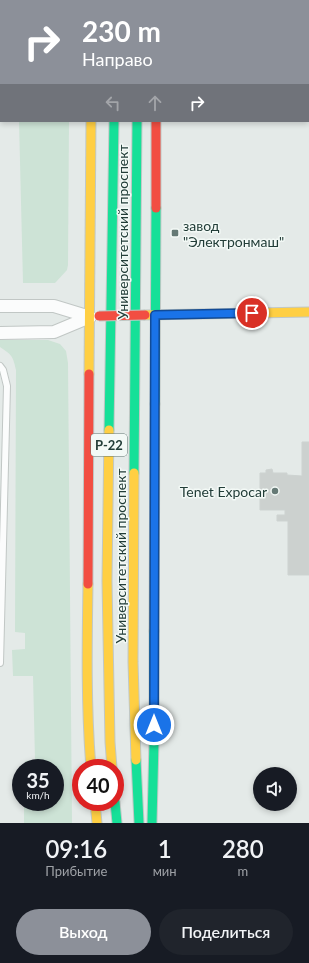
<!DOCTYPE html>
<html lang="ru">
<head>
<meta charset="utf-8">
<style>
  :root { --surface:#171b24; --page:#20242c; --text:#f1f3f6; --muted:#9ea1a6; --accent:#8c9099 }
  body { margin:0; font-family:Lato,sans-serif; background:var(--page); color:var(--text); height:100vh; display:flex; flex-direction:column; font-size:15px; white-space:nowrap }
  * { box-sizing:border-box; margin:0 }
  p { font-size:13px; color:var(--muted) }
  .icon { flex:none; width:22px; height:22px; fill:none; stroke:currentColor; stroke-width:2; stroke-linecap:round; stroke-linejoin:round }
  .map { position:relative; height:823px; overflow:hidden }
  .details { display:flex; flex-direction:column; background:var(--surface); flex:1 }
  .details>* { flex:none }
  .hud { position:absolute; left:0px; top:0px; width:309px; height:122px; box-shadow:0 2px 6px #0003; background:#8c9099; color:#fff; overflow:hidden }
  .tools { position:absolute; left:253px; top:767px; display:grid; gap:8px }
  .tools a { display:grid; place-items:center; width:44px; height:44px; border-radius:50%; background:var(--surface); box-shadow:0 2px 6px #0003; font-size:20px }
  .speed { position:absolute; left:12px; top:759px; display:flex; gap:8px; font-size:20px; font-weight:700; text-align:center }
  .speed>* { display:grid; place-content:center; width:52px; height:52px; border-radius:50%; background:var(--surface); box-shadow:0 2px 6px #0003; line-height:1 }
  .speed small { font-size:10px; font-weight:400 }
  .speed .limit { border:6px solid #d22; background:#fff; color:#111 }
  .pin { position:absolute; display:grid; place-items:center; width:34px; height:34px; color:#fff; margin:-17px; border:2px solid #fff; border-radius:50%; box-shadow:0 1px 4px #0007 }
  .me { position:absolute; width:44px; margin:-22px; rotate:0deg; stroke-linejoin:round; filter:drop-shadow(0 0 3px #0008) }
  .turn { display:flex; align-items:center; gap:14px; height:84px; padding:0 16px; font-size:18px }
  .turn .icon { width:52px; height:52px; stroke-width:2.5 }
  .turn b { display:block; font-size:28px; line-height:34px }
  .lanes { display:flex; align-items:center; height:38px; padding:0 16px; background:#0003; justify-content:center; gap:20px; direction:ltr }
  .lanes .off { opacity:.35 }
  .eta { display:flex; justify-content:space-evenly; align-items:center; height:68px; text-align:center }
  .eta b { font-size:24px; font-weight:600; line-height:28px }
  .cta { display:flex; gap:8px; margin-top:auto; padding:8px 16px }
  .cta a { flex:1; height:46px; border-radius:24px; background:var(--accent); color:#fff; font-size:16px; font-weight:600; line-height:46px; text-align:center }
  .cta a+a { background:var(--page); color:var(--text) }
  .map>svg:first-child { display:block }
  .green { fill:#cde3d6 }
  .building { fill:#ccd1cf; stroke:#cdd3d1 }
  .lines { fill:none; stroke-linecap:round; stroke-linejoin:round }
  .lane-casing { stroke:#c1c7c5; stroke-width:8 }
  .street-casing { stroke:#c1c7c5; stroke-width:14 }
  .fast-casing { stroke:#c0c8c5; stroke-width:11 }
  .slow-casing { stroke:#c0c8c5; stroke-width:11 }
  .jam-casing { stroke:#c0c8c5; stroke-width:11 }
  .lane { stroke:#fbfcfc; stroke-width:6 }
  .street { stroke:#fbfcfc; stroke-width:12 }
  .fast { stroke:#16e098; stroke-width:9 }
  .slow { stroke:#ffcf43; stroke-width:9 }
  .jam { stroke:#f24e42; stroke-width:9 }
  .jam-bridge-casing { stroke:#c0c8c5; stroke-width:11; stroke-linecap:butt }
  .jam-bridge { stroke:#f24e42; stroke-width:9 }
  .route-casing { stroke:#114b97; stroke-width:10 }
  .route { stroke:#1a73e8; stroke-width:7 }
  .poi-dot { fill:#667a76; stroke:#f3f9f6; stroke-width:1.5 }
  .labels { text-anchor:middle; dominant-baseline:central; stroke-width:3; stroke-linejoin:round; paint-order:stroke }
  .shield { fill:#f3f9f6; stroke:#617571; stroke-width:1 }
  .shield-label { font-size:13px; font-weight:bold; fill:#223d38 }
  .poi-label { font-size:14px; fill:#223d38; stroke:#f3f9f6; text-anchor:start }
  .street-label { font-size:14px; fill:#223d38; stroke:#f3f9f6 }
</style>
</head>
<body>
<div class="map">
<svg width="309" height="823" viewBox="0 0 309 823">
  <rect width="100%" height="100%" fill="#e4eae8"/>
  <g class="green">
    <path d="M19 121H69L68 265 67 270 55 283H23Z"/>
    <path d="M0 340H48L60 344 66 351 68 363 72 823H24V802H55V768H25V761L35 760 33 676H13L12 650 25 649V633L15 632 16 370C13 356 12 355 0 347Z"/>
  </g>
  <path class="building" d="M302 442H309V575H288V521H277V515H285V510H260V473H266V470L272 469 273 473H287V475L302 476Z"/>
  <g class="lines">
    <defs>
      <path id="lane" d="M0 366 3 370 7 386 0 663"/>
      <g id="street">
        <path d="M0 306H54L90 317"/>
        <path d="M0 333 54 332 90 317"/>
      </g>
      <g id="fast">
        <path d="M156 0V1"/>
        <path d="M155 404 156 208"/>
        <path d="M109 430 114 121"/>
        <path d="M134 473 137 121"/>
        <path d="M136 760 139 823"/>
        <path d="M115 802 117 823"/>
        <path d="M152 823 154 741V631"/>
      </g>
      <g id="slow">
        <path d="M91 0V1"/>
        <path d="M141 0V1"/>
        <path d="M145 315 309 312"/>
        <path d="M89 374 91 121"/>
        <path d="M109 430 107 581 110 742 112 768"/>
        <path d="M134 473 133 662 136 760"/>
        <path d="M88 584C87 645 86 707 91 768"/>
        <path d="M154 631 155 404"/>
        <path d="M95 802 97 823"/>
      </g>
      <g id="jam">
        <path d="M117 0V1"/>
        <path d="M156 208V121"/>
        <path d="M88 584 89 374"/>
      </g>
    </defs>
    <use href="#lane" class="lane-casing"/>
    <use href="#street" class="street-casing"/>
    <use href="#fast" class="fast-casing"/>
    <use href="#slow" class="slow-casing"/>
    <use href="#jam" class="jam-casing"/>
    <use href="#lane" class="lane"/>
    <use href="#street" class="street"/>
    <use href="#fast" class="fast"/>
    <use href="#slow" class="slow"/>
    <use href="#jam" class="jam"/>
    <defs>
      <path id="jam-bridge" d="M99 316 145 315"/>
    </defs>
    <use href="#jam-bridge" class="jam-bridge-casing"/>
    <use href="#jam-bridge" class="jam-bridge"/>
  </g>
  <g class="lines">
    <defs>
      <path id="route" d="M154 725 155 315 252 313"/>
    </defs>
    <use href="#route" class="route-casing"/>
    <use href="#route" class="route"/>
  </g>
  <g class="poi-dot">
    <rect x="171" y="229" width="8" height="8" rx="2"/>
    <circle cx="275" cy="491" r="4"/>
  </g>
  <g class="labels">
    <rect class="shield" x="91" y="434" width="36" height="22" rx="3"/>
    <g class="shield-label">
      <text x="109" y="445">Р-22</text>
    </g>
    <g class="poi-label">
      <text x="183" y="225">завод<tspan x="183" dy="16">"Электронмаш"</tspan></text>
      <text x="267" y="491" text-anchor="end">Tenet Expocar</text>
    </g>
    <g class="street-label">
      <text transform="translate(122 232) rotate(-90)">Университетский проспект</text>
      <text transform="translate(120 556) rotate(-90)">Университетский проспект</text>
    </g>
  </g>
</svg>
<div class="tools">
<a><svg class="icon" aria-label="sound" viewBox="0 0 24 24"><path d="M4 9h4l5-4v14l-5-4H4zM17 9q2 3 0 6"/></svg></a>
</div>
<div class="speed"><div>35<small>km/h</small></div><div class="limit">40</div></div>
<div class="pin" style="left:252px;top:313px;background:#d93025"><svg class="icon" aria-label="arrive" viewBox="0 0 24 24"><path d="M6 21V4h12l-3 4 3 4H6"/></svg></div>
<svg class="me" style="left:154px;top:725px" viewBox="-20 -20 40 40"><circle r="17" fill="#1a73e8" stroke="#fff" stroke-width="3"/><path d="M0-11L8 9 0 5-8 9z" fill="#fff"/></svg>
<div class="hud">
<div class="turn"><svg class="icon" aria-label="right" viewBox="0 0 24 24"><path d="M7 20v-9h11M14 6l5 5-5 5"/></svg><div><b>230 m</b>Направо</div></div>
<div class="lanes"><svg class="icon off" aria-label="left" viewBox="0 0 24 24"><path d="M17 20v-9H6M10 6l-5 5 5 5"/></svg><svg class="icon off" aria-label="ahead" viewBox="0 0 24 24"><path d="M12 20V5M6 11l6-6 6 6"/></svg><svg class="icon" aria-label="right" viewBox="0 0 24 24"><path d="M7 20v-9h11M14 6l5 5-5 5"/></svg></div>
</div>
</div>
<section class="details">
<div class="eta">
<div><b>09:16</b><p>Прибытие</p></div>
<div><b>1</b><p>мин</p></div>
<div><b>280</b><p>m</p></div>
</div>
<div class="cta"><a>Выход</a><a>Поделиться</a></div>
</section>
</body>
</html>
